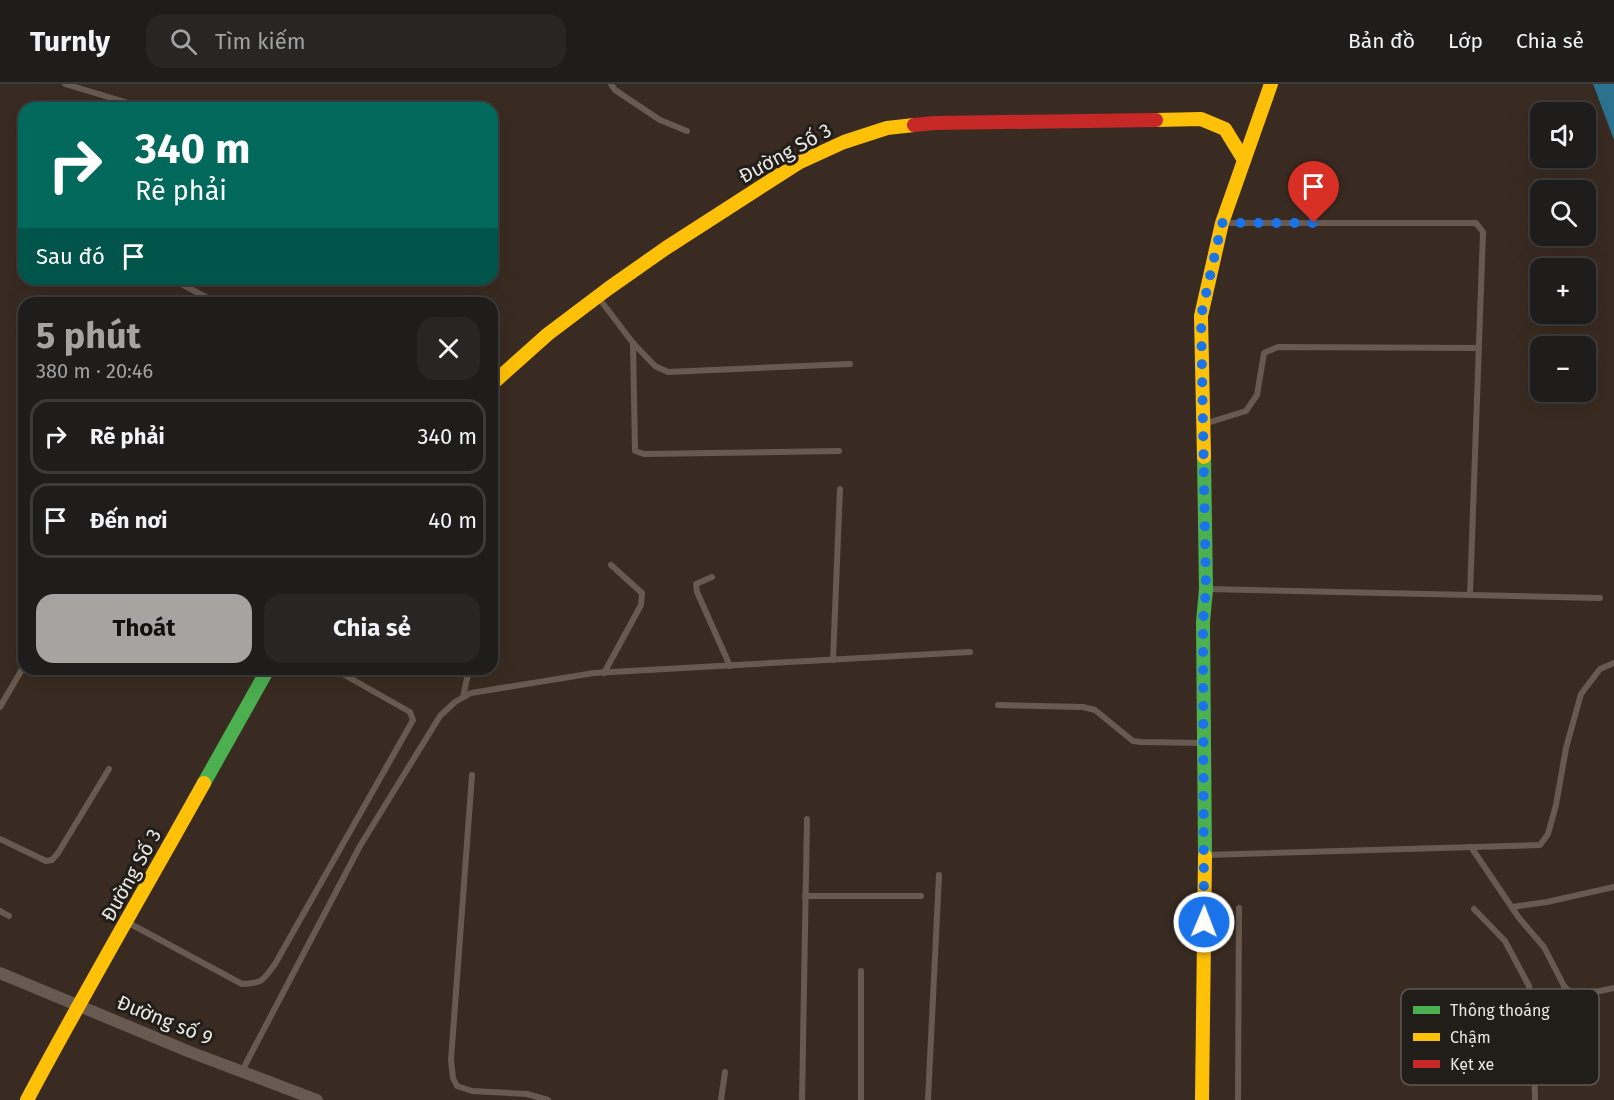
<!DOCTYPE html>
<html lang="vi">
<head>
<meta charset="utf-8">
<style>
  :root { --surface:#1f1d1c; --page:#272625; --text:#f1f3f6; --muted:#a1a2a3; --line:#3c3b3b; --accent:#a6a4a0 }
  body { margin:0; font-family:"Fira Sans",sans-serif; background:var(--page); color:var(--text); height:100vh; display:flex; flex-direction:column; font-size:22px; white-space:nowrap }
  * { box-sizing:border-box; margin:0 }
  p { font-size:20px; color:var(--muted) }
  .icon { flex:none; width:33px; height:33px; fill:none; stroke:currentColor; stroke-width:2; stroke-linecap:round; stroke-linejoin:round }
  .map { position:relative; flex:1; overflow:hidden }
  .details { position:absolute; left:18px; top:213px; width:480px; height:378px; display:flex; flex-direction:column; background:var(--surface); border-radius:18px; box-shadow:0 6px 24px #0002,0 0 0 2px var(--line) }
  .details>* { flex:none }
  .top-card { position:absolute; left:18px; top:18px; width:480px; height:183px; border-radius:18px; box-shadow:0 6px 24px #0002,0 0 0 2px var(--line); background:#00695c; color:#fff; overflow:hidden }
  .controls { position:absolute; left:1530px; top:18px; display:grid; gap:12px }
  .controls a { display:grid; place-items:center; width:66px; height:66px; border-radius:12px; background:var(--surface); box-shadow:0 6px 24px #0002,0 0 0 2px var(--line); font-size:30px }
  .pin { position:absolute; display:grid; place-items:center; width:51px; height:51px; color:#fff; margin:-62px -26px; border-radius:50% 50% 50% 0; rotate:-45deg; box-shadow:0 0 6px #0007 }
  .pin .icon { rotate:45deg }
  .me { position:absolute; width:66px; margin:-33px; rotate:1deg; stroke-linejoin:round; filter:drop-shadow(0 0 4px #0008) }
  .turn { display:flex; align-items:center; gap:21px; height:126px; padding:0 18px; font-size:27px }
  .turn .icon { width:78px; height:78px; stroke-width:2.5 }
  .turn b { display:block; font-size:42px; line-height:51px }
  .then { display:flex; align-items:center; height:57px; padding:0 18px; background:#0003; gap:12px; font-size:22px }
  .round { display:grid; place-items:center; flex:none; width:63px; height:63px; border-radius:18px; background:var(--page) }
  .headline { display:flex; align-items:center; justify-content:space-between; height:102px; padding:0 18px }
  h1 { font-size:36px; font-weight:700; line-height:45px; color:var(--accent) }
  .cta { display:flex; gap:12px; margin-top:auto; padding:12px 18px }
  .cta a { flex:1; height:69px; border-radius:18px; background:var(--accent); color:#111; font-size:24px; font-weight:700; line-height:69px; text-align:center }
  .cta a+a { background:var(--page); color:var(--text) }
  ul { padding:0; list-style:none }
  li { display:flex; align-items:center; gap:18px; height:75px; margin:0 12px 9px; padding:0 6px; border:3px solid var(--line); border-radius:18px }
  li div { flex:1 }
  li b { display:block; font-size:22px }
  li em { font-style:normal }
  header { display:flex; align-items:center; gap:36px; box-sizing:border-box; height:84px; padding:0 30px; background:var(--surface); border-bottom:2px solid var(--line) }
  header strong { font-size:28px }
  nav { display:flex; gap:33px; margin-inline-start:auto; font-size:21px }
  .search { width:420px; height:54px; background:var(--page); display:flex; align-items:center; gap:15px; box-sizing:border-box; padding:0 21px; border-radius:18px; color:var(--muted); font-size:22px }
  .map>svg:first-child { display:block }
  .industrial { fill:#392b21; fill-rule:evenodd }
  .water { fill:#2c718e }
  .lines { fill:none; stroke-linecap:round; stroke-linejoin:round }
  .lane { stroke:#685a50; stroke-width:6 }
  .street { stroke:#685a50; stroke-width:12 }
  .fast { stroke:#4caf50; stroke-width:14 }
  .slow { stroke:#ffc107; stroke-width:14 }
  .jam { stroke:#c62828; stroke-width:14 }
  .route { stroke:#1a73e8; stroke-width:10; stroke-dasharray:0 18 }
  .labels { text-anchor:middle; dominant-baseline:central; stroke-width:6; stroke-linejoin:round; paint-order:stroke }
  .street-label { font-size:20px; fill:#e9e7e3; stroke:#211e19 }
  .key { fill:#211e19; stroke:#5d5a56; stroke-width:1.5 }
  .key-label { font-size:16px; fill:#e9e7e3 }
</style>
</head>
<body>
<header>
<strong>Turnly</strong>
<div class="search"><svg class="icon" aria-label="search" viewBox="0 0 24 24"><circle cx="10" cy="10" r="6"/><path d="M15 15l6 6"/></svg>Tìm kiếm</div>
<nav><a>Bản đồ</a><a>Lớp</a><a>Chia sẻ</a></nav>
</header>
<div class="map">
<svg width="1614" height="1016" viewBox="0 0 1614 1016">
  <rect width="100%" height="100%" fill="#292725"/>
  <path class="industrial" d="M0 0H1593L1614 56V1016H0ZM24 24H492V195H24ZM1540 28H1586V74H1540ZM1540 106H1586V152H1540ZM1540 184H1586V230H1540ZM24 219H492V585H24ZM1540 262H1586V308H1540Z"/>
  <path class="water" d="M1593 0H1614V56Z"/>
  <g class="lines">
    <g class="lane">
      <path d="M65 0 145 24"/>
      <path d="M611 0 615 6 660 36 687 47"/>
      <path d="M1224 139H1476L1483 148 1470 510"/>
      <path d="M172 195 217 219"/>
      <path d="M598 213 633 259 655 282 668 288 850 280"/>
      <path d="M633 259 635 367 644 370 839 367"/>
      <path d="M1207 339 1246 327 1257 311 1264 269 1278 263 1479 264"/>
      <path d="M712 493 696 500 697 508 730 582"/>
      <path d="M1207 505 1600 514"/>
      <path d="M833 576 840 405"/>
      <path d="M604 589 641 521 642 509 611 481"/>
      <path d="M463 613 469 585"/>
      <path d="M998 621 1083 623 1095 626 1133 657 1141 658 1203 659"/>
      <path d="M0 623 24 582"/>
      <path d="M472 691 451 976 453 994 457 1002 472 1007 527 1010 548 1016"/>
      <path d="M0 755 46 777 52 776 58 769 109 685"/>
      <path d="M1471 763 1519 834 1544 863 1564 902 1578 980"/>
      <path d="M1206 771 1540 761 1548 750 1556 721 1566 664 1581 610 1600 585 1614 579"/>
      <path d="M805 812H921"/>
      <path d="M1512 823 1547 818 1614 803"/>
      <path d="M1474 825 1505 857 1529 902 1534 961 1535 1016"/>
      <path d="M0 827 9 832"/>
      <path d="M127 838 242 900C264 899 263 896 275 880L413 636 410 628 334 585"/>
      <path d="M1565 903 1571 909 1600 907 1614 904"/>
      <path d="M242 987 360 762 440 632 455 618 471 609 594 589 970 568"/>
      <path d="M721 1016 725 988"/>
      <path d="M802 1016 807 735"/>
      <path d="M861 1016V887"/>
      <path d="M928 1016 939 791"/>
      <path d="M1238 1016 1239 824"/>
    </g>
    <path class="street" d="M0 889 190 968 317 1016"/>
    <g class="fast">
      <path d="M1204 373 1206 505 1203 538 1205 772"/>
      <path d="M204 699 268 585"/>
    </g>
    <g class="slow">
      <path d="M1156 36 1201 35 1225 45 1244 76"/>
      <path d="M492 300 548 250 609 204 666 164 798 79 844 58 887 44 914 41"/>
      <path d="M1204 373 1201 232 1222 139 1271 0"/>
      <path d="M27 1016C84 909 145 805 204 699"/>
      <path d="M1202 1016 1205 772"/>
    </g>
    <path class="jam" d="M914 41 935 39 1156 36"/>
  </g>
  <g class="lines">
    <path class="route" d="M1204 838 1203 538 1206 505 1201 232 1222 139H1314"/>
  </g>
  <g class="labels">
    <g class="street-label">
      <text transform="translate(785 69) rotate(-29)">Đường Số 3</text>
      <text transform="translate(131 791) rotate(-61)">Đường Số 3</text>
      <text transform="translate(165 936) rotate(22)">Đường số 9</text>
    </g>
  </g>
  <rect x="1401" y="905" width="198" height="96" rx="9" class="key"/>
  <rect x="1413" y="922" width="27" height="8" fill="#4caf50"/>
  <rect x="1413" y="949" width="27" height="8" fill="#ffc107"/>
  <rect x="1413" y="976" width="27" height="8" fill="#c62828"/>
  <g class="key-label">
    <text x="1450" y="932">Thông thoáng</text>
    <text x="1450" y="959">Chậm</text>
    <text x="1450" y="986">Kẹt xe</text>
  </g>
</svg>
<div class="controls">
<a><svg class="icon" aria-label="sound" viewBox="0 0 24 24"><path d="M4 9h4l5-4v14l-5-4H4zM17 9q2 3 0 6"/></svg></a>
<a><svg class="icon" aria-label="search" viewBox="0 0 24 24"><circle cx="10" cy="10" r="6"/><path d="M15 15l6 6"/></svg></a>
<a>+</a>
<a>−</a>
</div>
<div class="pin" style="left:1314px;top:139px;background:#d93025"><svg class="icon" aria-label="arrive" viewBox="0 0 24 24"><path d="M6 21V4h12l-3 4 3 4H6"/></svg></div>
<svg class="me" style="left:1204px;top:838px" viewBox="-20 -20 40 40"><circle r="17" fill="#1a73e8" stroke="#fff" stroke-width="3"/><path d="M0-11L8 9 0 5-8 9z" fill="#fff"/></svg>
<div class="top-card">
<div class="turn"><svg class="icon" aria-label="right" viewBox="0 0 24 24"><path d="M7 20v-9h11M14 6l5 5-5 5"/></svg><div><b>340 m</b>Rẽ phải</div></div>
<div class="then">Sau đó<svg class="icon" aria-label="arrive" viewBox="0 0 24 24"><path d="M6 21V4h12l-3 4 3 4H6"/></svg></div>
</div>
<section class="details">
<div class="headline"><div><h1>5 phút</h1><p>380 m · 20:46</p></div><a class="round"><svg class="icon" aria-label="close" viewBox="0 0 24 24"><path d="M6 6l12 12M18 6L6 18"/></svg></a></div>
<ul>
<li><svg class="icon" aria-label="right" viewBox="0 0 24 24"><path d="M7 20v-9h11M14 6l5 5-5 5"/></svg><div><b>Rẽ phải</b></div><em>340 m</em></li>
<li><svg class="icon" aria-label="arrive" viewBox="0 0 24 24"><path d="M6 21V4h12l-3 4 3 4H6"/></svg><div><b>Đến nơi</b></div><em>40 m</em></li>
</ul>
<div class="cta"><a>Thoát</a><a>Chia sẻ</a></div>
</section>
</div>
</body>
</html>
